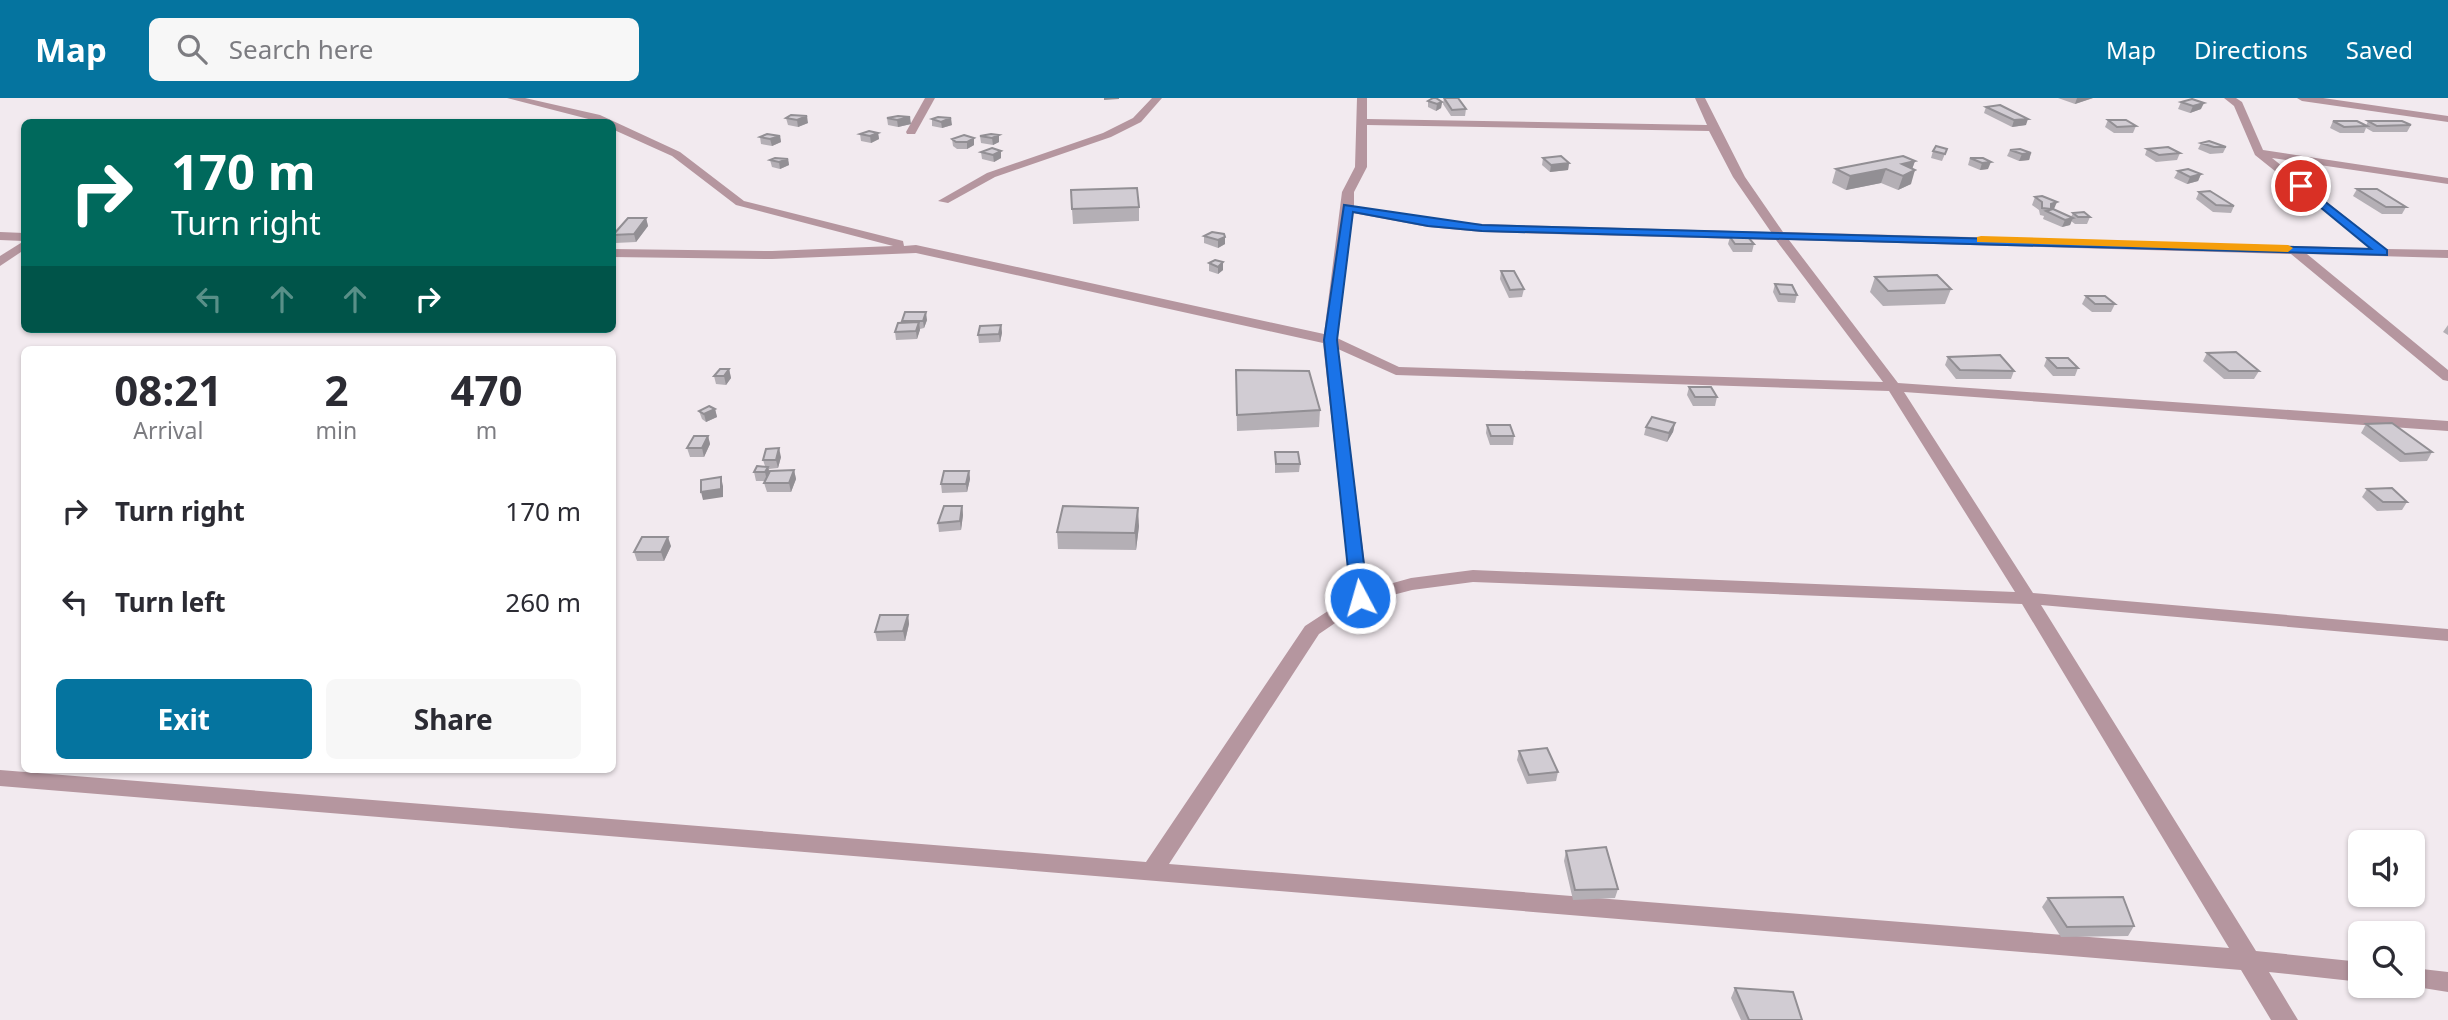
<!DOCTYPE html>
<html lang="en">
<head>
<meta charset="utf-8">
<style>
  :root { --surface:#fff; --page:#f7f7f7; --text:#2b2b33; --muted:#7c7c81; --accent:#05749f }
  body { margin:0; font-family:"Noto Sans",sans-serif; background:var(--page); color:var(--text); height:100vh; display:flex; flex-direction:column; font-size:26px; white-space:nowrap }
  * { box-sizing:border-box; margin:0 }
  p { font-size:23px; color:var(--muted) }
  .icon { flex:none; width:38px; height:38px; fill:none; stroke:currentColor; stroke-width:2; stroke-linecap:round; stroke-linejoin:round }
  .map { position:relative; flex:1; overflow:hidden }
  .panel { position:absolute; left:21px; top:248px; width:595px; height:427px; display:flex; flex-direction:column; background:var(--surface); border-radius:10px; box-shadow:0 2px 5px #0004 }
  .panel>* { flex:none }
  .banner { position:absolute; left:21px; top:21px; width:595px; height:214px; border-radius:10px; box-shadow:0 2px 5px #0004; background:#00695c; color:#fff; overflow:hidden }
  .fabs { position:absolute; left:2348px; top:732px; display:grid; gap:14px }
  .fabs a { display:grid; place-items:center; width:77px; height:77px; border-radius:10px; background:var(--surface); box-shadow:0 2px 5px #0004; font-size:35px }
  .pin { position:absolute; display:grid; place-items:center; width:60px; height:60px; color:#fff; margin:-30px; border:4px solid #fff; border-radius:50%; box-shadow:0 2px 7px #0007 }
  .me { position:absolute; width:77px; margin:-38px; rotate:354deg; stroke-linejoin:round; filter:drop-shadow(0 0 5px #0008) }
  .turn { display:flex; align-items:center; gap:24px; height:147px; padding:0 35px; font-size:32px }
  .turn .icon { width:91px; height:91px; stroke-width:2.5 }
  .turn b { display:block; font-size:49px; line-height:60px }
  .lanes { display:flex; align-items:center; height:66px; padding:0 35px; background:#0003; justify-content:center; gap:35px; direction:ltr }
  .lanes .off { opacity:.35 }
  .eta { display:flex; justify-content:space-evenly; align-items:center; height:119px; text-align:center }
  .eta b { font-size:42px; font-weight:700; line-height:49px }
  .primary-button { display:flex; gap:14px; margin-top:auto; padding:14px 35px }
  .primary-button a { flex:1; height:80px; border-radius:10px; background:var(--accent); color:#fff; font-size:28px; font-weight:700; line-height:80px; text-align:center }
  .primary-button a+a { background:var(--page); color:var(--text) }
  ul { padding:0; list-style:none }
  li { display:flex; align-items:center; gap:21px; height:91px; padding:0 35px }
  li div { flex:1 }
  li b { display:block; font-size:26px }
  li em { font-style:normal }
  header { display:flex; align-items:center; gap:42px; box-sizing:border-box; height:98px; padding:0 35px; background:var(--accent); color:#fff }
  header strong { font-size:33px }
  nav { display:flex; gap:38px; margin-inline-start:auto; font-size:24px }
  .search { width:490px; height:63px; background:var(--page); display:flex; align-items:center; gap:18px; box-sizing:border-box; padding:0 24px; border-radius:10px; color:var(--muted); font-size:26px }
  .map>svg:first-child { display:block }
  .lines { fill:none; stroke-linecap:round; stroke-linejoin:round }
  .street { fill:#b5969f; fill-rule:evenodd }
  .wall { fill:#b4afb5 }
  .shaded-wall { fill:#928f94 }
  .building { fill:#d1ccd3; stroke:#928f94; stroke-width:2 }
  .route { fill:#1a73e8; stroke:#114b97; stroke-width:2 }
  .slow { fill:#f59e0b }
</style>
</head>
<body>
<header>
<strong>Map</strong>
<div class="search"><svg class="icon" aria-label="search" viewBox="0 0 24 24"><circle cx="10" cy="10" r="6"/><path d="M15 15l6 6"/></svg>Search here</div>
<nav><a>Map</a><a>Directions</a><a>Saved</a></nav>
</header>
<div class="map">
<svg width="2448" height="922" viewBox="0 0 2448 922">
  <rect width="100%" height="100%" fill="#f2eaef"/>
  <g class="lines">
    <g class="street">
      <path d="M507 0H525L600 17 680 54 744 103 903 143 904 148 916 147 1324 236 1342 94 1355 69 1357 0H1367V21L1707 27 1695 0H1705L1745 79 1783 134 2371 150 2255 57 2234 8 2224 0H2236L2242 4 2263 52 2448 80V86L2272 60 2386 151 2448 152V160L2307 156 2448 272V283L2443 282 2291 156 1789 142 1898 285 2448 323V333L1904 294 2033 495 2448 531V543L2041 507 2256 853 2361 864V884L2269 874 2298 922H2271L2241 872 0 688V672L1146 764 1305 528 1351 498 1323 245 916 155 772 161 612 159V151L772 153 893 148 736 107 672 58 612 31V24H600ZM1367 27 1709 33 1733 79 1771 134 1482 126 1428 121 1354 108V94L1367 69ZM1353 115 1428 129 1482 134 1776 142 1883 284 1399 269 1337 240ZM1338 251 1396 277 1889 293 2015 494 1473 472 1411 480 1368 492ZM1473 484 2022 506 2229 850 1169 766 1319 536 1366 504 1412 492Z"/>
      <path d="M925 0H935L915 36H907L906 34Z"/>
      <path d="M1152 0H1162L1141 24 1111 39 995 79 948 105 938 103 987 75 1103 35 1133 20Z"/>
      <path d="M2297 0H2323L2448 18V24L2302 3Z"/>
      <path d="M0 134 24 135V143L0 142Z"/>
      <path d="M24 143V152L0 168V158Z"/>
      <path d="M2413 870 2448 874V894L2404 887H2413Z"/>
    </g>
  </g>
  <g class="wall">
    <path d="M1444 0 1466 11 1465 18H1451L1443 6Z"/>
    <path d="M2058 0H2093L2075 6Z"/>
    <path d="M1428 3 1442 4 1441 10 1436 13 1428 9Z"/>
    <path d="M2181 4 2201 11 2190 15 2178 11Z"/>
    <path d="M1986 9 2026 27 2012 29 1984 15Z"/>
    <path d="M786 20 808 25 798 29 788 27Z"/>
    <path d="M887 20 911 26 898 29 888 27Z"/>
    <path d="M932 21 952 27 942 30 932 28Z"/>
    <path d="M2108 22 2136 28 2133 35H2114L2105 29Z"/>
    <path d="M2333 23 2366 28 2368 23 2411 27 2407 34H2373L2366 30 2364 35H2340L2330 30Z"/>
    <path d="M878 35 879 41 871 45 861 43 860 36Z"/>
    <path d="M999 37V44L993 47 981 45 980 38Z"/>
    <path d="M780 38 781 44 772 48 761 46 760 39Z"/>
    <path d="M974 40V47L967 51H957L953 48 952 41Z"/>
    <path d="M2201 45 2226 49 2223 55 2210 56 2198 51Z"/>
    <path d="M1947 51 1942 63 1931 60 1933 53Z"/>
    <path d="M2147 51 2180 55 2177 62 2156 64 2145 57Z"/>
    <path d="M2010 52 2031 55 2029 62 2019 63 2007 58Z"/>
    <path d="M1001 53V60L994 64 982 61 981 54Z"/>
    <path d="M1543 60 1569 65 1568 72 1550 74 1542 67Z"/>
    <path d="M1970 60H1983L1988 71 1980 72 1968 67Z"/>
    <path d="M788 61 789 67 780 71 772 69 770 62Z"/>
    <path d="M1915 63 1912 71 1911 86 1898 92 1881 85 1846 92 1832 85 1836 71Z"/>
    <path d="M2178 73 2201 76 2198 83 2187 86 2174 80Z"/>
    <path d="M2357 91 2406 109 2402 116H2382L2353 98Z"/>
    <path d="M2199 94 2234 108 2231 115 2213 114 2196 101Z"/>
    <path d="M2035 99 2054 111 2051 112 2071 119 2073 115 2090 119 2087 126H2075L2071 123 2070 127 2062 129 2043 121 2044 118 2040 117 2039 112 2032 107Z"/>
    <path d="M1139 109V123L1073 126 1072 111Z"/>
    <path d="M646 120 648 128 636 144 615 145 613 137Z"/>
    <path d="M1224 136 1225 146 1218 150 1204 145V138Z"/>
    <path d="M1730 139 1754 146 1752 154H1733L1728 146Z"/>
    <path d="M1215 162 1223 172 1218 176 1209 173V165Z"/>
    <path d="M1501 173 1524 191 1522 199 1509 200 1500 181Z"/>
    <path d="M1875 179 1951 191 1945 206 1883 208 1870 194Z"/>
    <path d="M1775 186 1797 197 1795 205 1778 204 1773 194Z"/>
    <path d="M2086 198 2115 206 2111 214H2092L2082 206Z"/>
    <path d="M927 222 924 230 920 231 917 241 896 242 895 234 902 225V223Z"/>
    <path d="M1001 227 1002 235 1000 244 979 245 978 237Z"/>
    <path d="M2448 227V237L2443 234Z"/>
    <path d="M2207 255 2259 273 2254 281H2224L2203 263Z"/>
    <path d="M1948 259 2014 273 2011 281H1956L1945 267Z"/>
    <path d="M2047 260 2078 270 2075 278H2053L2044 268Z"/>
    <path d="M729 271 731 280 726 287 716 286 714 278Z"/>
    <path d="M1236 272 1320 312 1319 329 1237 333Z"/>
    <path d="M1689 289 1717 299 1715 308H1693L1687 297Z"/>
    <path d="M715 311 717 319 706 324 702 321 699 313Z"/>
    <path d="M1675 325 1673 334 1667 344 1644 337 1646 329Z"/>
    <path d="M2366 326 2432 354 2427 363 2400 364 2361 335Z"/>
    <path d="M1487 327 1514 338 1513 347H1490L1486 335Z"/>
    <path d="M708 338 710 346 704 359H690L687 350Z"/>
    <path d="M1275 354 1300 366 1299 374 1275 375Z"/>
    <path d="M781 359 778 370 769 371 770 374 794 372 796 381 791 394H767L764 385 765 383H756L754 374 765 368 763 362Z"/>
    <path d="M969 373 970 381 967 394 942 395 941 386Z"/>
    <path d="M2367 391 2407 404 2402 412 2377 413 2362 399Z"/>
    <path d="M962 408 963 417 961 432 939 434 938 425Z"/>
    <path d="M1139 428 1136 452 1058 451 1057 434Z"/>
    <path d="M671 448 664 463H637L634 454Z"/>
    <path d="M908 517 909 526 905 543H877L875 534Z"/>
    <path d="M1519 653 1558 674 1556 683 1527 686 1517 662Z"/>
    <path d="M1566 753 1618 791 1615 800 1573 802 1564 763Z"/>
    <path d="M2048 800 2134 828 2128 838 2061 839 2042 809Z"/>
    <path d="M1735 890 1802 922H1741L1731 900Z"/>
  </g>
  <g class="shaded-wall">
    <path d="M1104 0H1119V1L1104 2Z"/>
    <path d="M2077 0H2093L2075 6Z"/>
    <path d="M1442 4 1441 10 1436 13 1437 6Z"/>
    <path d="M2204 5 2201 11 2190 15 2193 8Z"/>
    <path d="M807 18 808 25 798 29 797 22Z"/>
    <path d="M910 19 911 26 898 29 897 22Z"/>
    <path d="M951 20 952 27 942 30 941 24Z"/>
    <path d="M2028 21 2026 27 2012 29 2014 22Z"/>
    <path d="M878 35 879 41 871 45 870 38Z"/>
    <path d="M999 37V44L993 47 992 40Z"/>
    <path d="M780 38 781 44 772 48 770 41Z"/>
    <path d="M974 40V47L967 51V44Z"/>
    <path d="M1001 53V60L994 64 993 57Z"/>
    <path d="M2031 55 2029 62 2019 63 2022 56Z"/>
    <path d="M788 61 789 67 780 71 779 64Z"/>
    <path d="M1915 63 1911 74 1915 72 1911 86 1898 92 1903 78 1902 66Z"/>
    <path d="M1991 64 1988 71 1980 72 1982 65Z"/>
    <path d="M1569 65 1568 72 1550 74 1551 67Z"/>
    <path d="M1886 71 1881 85 1846 92 1850 78Z"/>
    <path d="M2201 76 2198 83 2187 86 2190 79Z"/>
    <path d="M2057 104 2054 111 2051 112V106Z"/>
    <path d="M646 120 648 128 636 144 634 136Z"/>
    <path d="M2073 120 2070 127 2062 129 2065 122Z"/>
    <path d="M1225 139V146L1218 150V142Z"/>
    <path d="M1223 164V172L1218 176V169Z"/>
    <path d="M926 214 927 222 924 230 923 223Z"/>
    <path d="M919 224 920 232 917 241 916 233Z"/>
    <path d="M1001 227 1002 235 1000 244 999 236Z"/>
    <path d="M729 271 731 280 726 287 724 278Z"/>
    <path d="M715 311 717 319 706 324 704 316Z"/>
    <path d="M1675 325 1673 334 1667 344 1669 335Z"/>
    <path d="M708 338 710 346 704 359 702 350Z"/>
    <path d="M779 350 781 359 778 370 776 362Z"/>
    <path d="M768 369 770 377 767 383 765 374Z"/>
    <path d="M794 372 796 381 791 394 789 385Z"/>
    <path d="M969 373 970 381 967 394 966 386Z"/>
    <path d="M721 379 723 388V399L703 402 701 394Z"/>
    <path d="M962 408 963 417 961 432 960 423Z"/>
    <path d="M1138 410 1139 428 1136 452 1135 435Z"/>
    <path d="M668 439 671 448 664 463 661 454Z"/>
    <path d="M908 517 909 526 905 543 903 533Z"/>
  </g>
  <g class="building">
    <path d="M1433 0H1436L1442 4 1437 6 1428 3Z"/>
    <path d="M1444 0H1458L1466 11 1452 12Z"/>
    <path d="M2192 1 2204 5 2193 8 2181 4Z"/>
    <path d="M2000 7 2028 21 2014 22 1986 9Z"/>
    <path d="M791 17 807 18 797 22 786 20Z"/>
    <path d="M898 18 910 19 897 22 887 20Z"/>
    <path d="M938 19 951 20 941 24 932 21Z"/>
    <path d="M2108 22H2126L2136 28 2117 29Z"/>
    <path d="M2333 23H2357L2367 28 2344 29Z"/>
    <path d="M2368 23H2402L2411 27 2377 28Z"/>
    <path d="M869 33 878 35 870 38 860 36Z"/>
    <path d="M767 36 780 38 770 41 760 39Z"/>
    <path d="M991 36 999 37 992 40 980 38Z"/>
    <path d="M964 37 974 40 967 44H956L952 41Z"/>
    <path d="M2209 43 2226 49H2214L2201 45Z"/>
    <path d="M1936 48 1947 51 1945 56 1933 53Z"/>
    <path d="M2168 49 2180 55 2159 57 2147 51Z"/>
    <path d="M992 50 1001 53 993 57 981 54Z"/>
    <path d="M2020 51 2031 55 2022 56 2010 52Z"/>
    <path d="M1561 58 1569 65 1551 67 1543 60Z"/>
    <path d="M1903 58 1915 63 1902 66 1915 72 1903 78 1886 71 1850 78 1836 71Z"/>
    <path d="M775 60 788 61 779 64 770 62Z"/>
    <path d="M1970 60H1983L1991 64 1982 65Z"/>
    <path d="M2188 71 2201 76 2190 79 2178 73Z"/>
    <path d="M1137 90 1139 109 1072 111 1071 92Z"/>
    <path d="M2357 91H2377L2406 109H2386Z"/>
    <path d="M2210 93 2234 108 2216 107 2199 94Z"/>
    <path d="M2042 98 2057 104 2051 106V111L2042 110V104L2035 99Z"/>
    <path d="M2053 111 2073 120 2065 122 2046 113Z"/>
    <path d="M2084 114 2090 119H2078L2073 115Z"/>
    <path d="M628 120H646L634 136 613 137Z"/>
    <path d="M1212 134 1224 136 1225 139 1218 142 1204 138Z"/>
    <path d="M1730 139H1748L1754 146H1735Z"/>
    <path d="M1215 162 1223 164 1218 169 1209 165Z"/>
    <path d="M1501 173H1514L1524 191 1510 192Z"/>
    <path d="M1937 177 1951 191 1888 193 1875 179Z"/>
    <path d="M1775 186 1792 187 1797 197 1780 196Z"/>
    <path d="M2086 198H2105L2115 206H2095Z"/>
    <path d="M905 214H926L923 223H902Z"/>
    <path d="M919 224 916 233 895 234 898 225Z"/>
    <path d="M1001 227 999 236 978 237 980 228Z"/>
    <path d="M2236 254 2259 273H2229L2207 255Z"/>
    <path d="M2000 257 2014 273 1960 272 1948 259Z"/>
    <path d="M2047 260H2068L2078 270H2057Z"/>
    <path d="M720 271H729L724 278H714Z"/>
    <path d="M1236 272 1309 273 1320 312 1237 317Z"/>
    <path d="M1689 289H1711L1717 299H1695Z"/>
    <path d="M709 308 715 311 704 316 699 313Z"/>
    <path d="M1652 319 1675 325 1669 335 1646 329Z"/>
    <path d="M2392 325 2432 354 2405 356 2366 326Z"/>
    <path d="M1487 327H1510L1514 338H1491Z"/>
    <path d="M694 338H708L702 350H687Z"/>
    <path d="M779 350 776 362H763L766 351Z"/>
    <path d="M1275 354H1298L1300 366H1276Z"/>
    <path d="M757 368 768 369 765 374H754Z"/>
    <path d="M794 372 789 385H764L770 373Z"/>
    <path d="M944 373H969L966 386H941Z"/>
    <path d="M721 379V391L701 394V382Z"/>
    <path d="M2392 390 2407 404H2383L2367 391Z"/>
    <path d="M944 408H962L960 423 938 425Z"/>
    <path d="M1063 408 1138 410 1135 435 1057 434Z"/>
    <path d="M642 439H668L661 454H634Z"/>
    <path d="M880 517H908L903 533 875 534Z"/>
    <path d="M1547 650 1558 674 1529 677 1519 653Z"/>
    <path d="M1606 749 1618 791 1575 792 1566 753Z"/>
    <path d="M2123 799 2134 828 2067 829 2048 800Z"/>
    <path d="M1735 890 1793 894 1802 922H1749Z"/>
  </g>
  <path class="route" d="M2301 85 2387 152V157L1482 133 1428 128 1353 114 1337 242 1368 500 1360 505 1351 500 1324 242 1344 107 1482 127 2371 151 2297 90 2295 88Z"/>
  <path class="slow" d="M1981 138 2288 147 2293 150 2288 154 1977 144V139Z"/>
</svg>
<div class="fabs">
<a><svg class="icon" aria-label="sound" viewBox="0 0 24 24"><path d="M4 9h4l5-4v14l-5-4H4zM17 9q2 3 0 6"/></svg></a>
<a><svg class="icon" aria-label="search" viewBox="0 0 24 24"><circle cx="10" cy="10" r="6"/><path d="M15 15l6 6"/></svg></a>
</div>
<div class="pin" style="left:2301px;top:88px;background:#d93025"><svg class="icon" aria-label="arrive" viewBox="0 0 24 24"><path d="M6 21V4h12l-3 4 3 4H6"/></svg></div>
<svg class="me" style="left:1360px;top:500px" viewBox="-20 -20 40 40"><circle r="17" fill="#1a73e8" stroke="#fff" stroke-width="3"/><path d="M0-11L8 9 0 5-8 9z" fill="#fff"/></svg>
<div class="banner">
<div class="turn"><svg class="icon" aria-label="right" viewBox="0 0 24 24"><path d="M7 20v-9h11M14 6l5 5-5 5"/></svg><div><b>170 m</b>Turn right</div></div>
<div class="lanes"><svg class="icon off" aria-label="left" viewBox="0 0 24 24"><path d="M17 20v-9H6M10 6l-5 5 5 5"/></svg><svg class="icon off" aria-label="ahead" viewBox="0 0 24 24"><path d="M12 20V5M6 11l6-6 6 6"/></svg><svg class="icon off" aria-label="ahead" viewBox="0 0 24 24"><path d="M12 20V5M6 11l6-6 6 6"/></svg><svg class="icon" aria-label="right" viewBox="0 0 24 24"><path d="M7 20v-9h11M14 6l5 5-5 5"/></svg></div>
</div>
<section class="panel">
<div class="eta">
<div><b>08:21</b><p>Arrival</p></div>
<div><b>2</b><p>min</p></div>
<div><b>470</b><p>m</p></div>
</div>
<ul>
<li><svg class="icon" aria-label="right" viewBox="0 0 24 24"><path d="M7 20v-9h11M14 6l5 5-5 5"/></svg><div><b>Turn right</b></div><em>170 m</em></li>
<li><svg class="icon" aria-label="left" viewBox="0 0 24 24"><path d="M17 20v-9H6M10 6l-5 5 5 5"/></svg><div><b>Turn left</b></div><em>260 m</em></li>
</ul>
<div class="primary-button"><a>Exit</a><a>Share</a></div>
</section>
</div>
</body>
</html>
